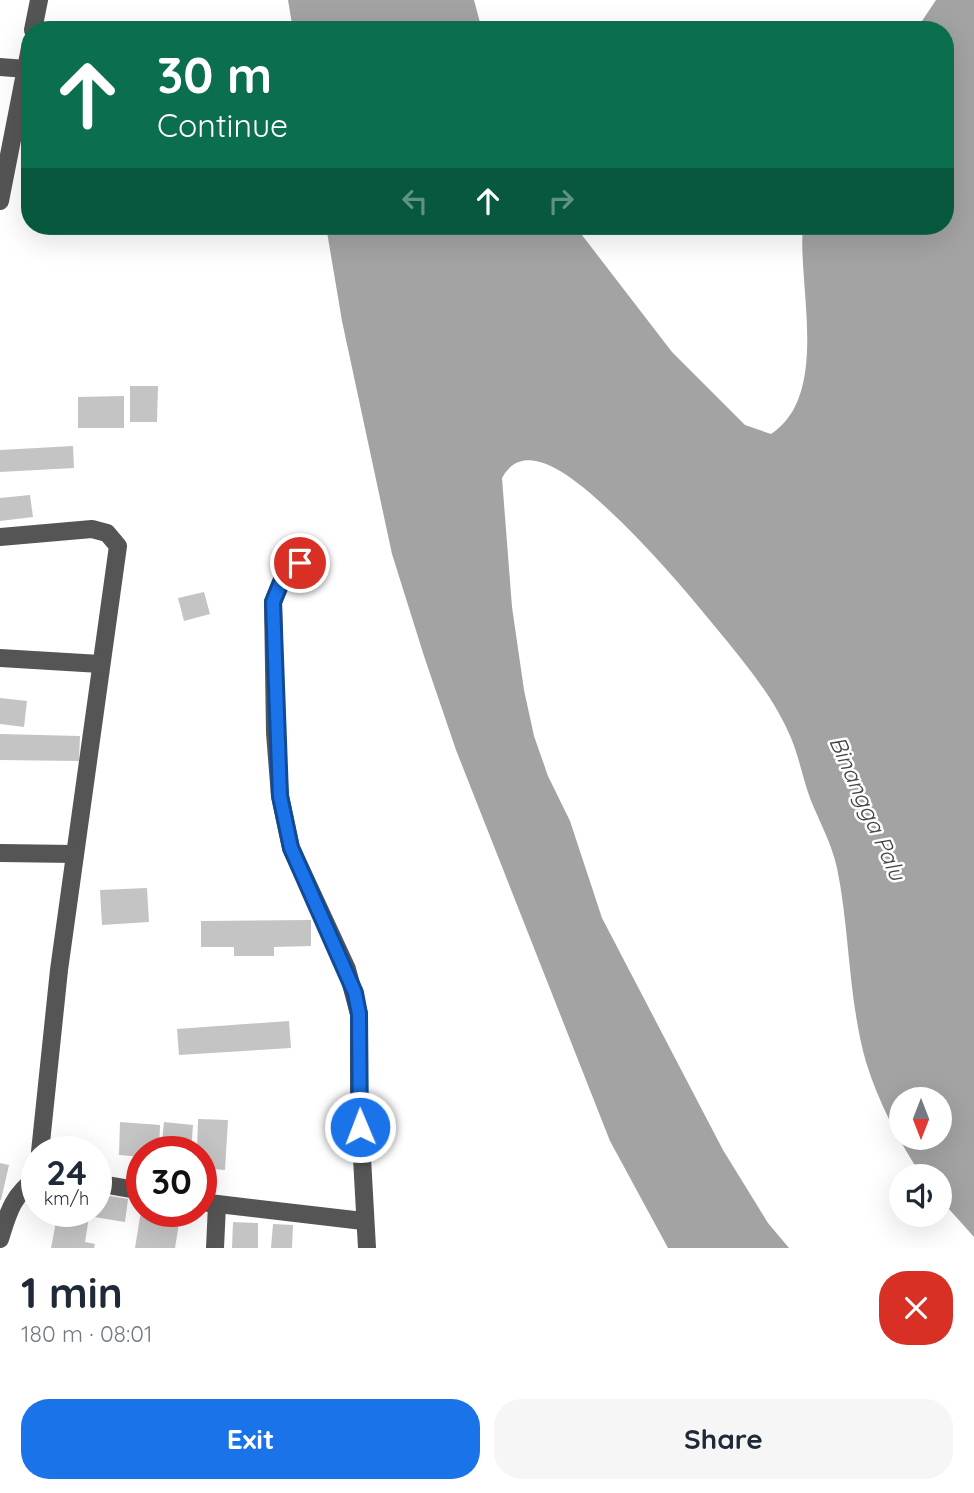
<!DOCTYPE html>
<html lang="en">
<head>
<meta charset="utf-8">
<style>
  :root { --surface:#fff; --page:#f6f6f7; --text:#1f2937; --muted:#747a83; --accent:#1a73e8 }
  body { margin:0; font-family:Quicksand,sans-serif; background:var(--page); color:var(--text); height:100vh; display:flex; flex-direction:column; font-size:26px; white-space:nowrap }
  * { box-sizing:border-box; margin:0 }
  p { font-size:23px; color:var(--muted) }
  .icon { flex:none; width:38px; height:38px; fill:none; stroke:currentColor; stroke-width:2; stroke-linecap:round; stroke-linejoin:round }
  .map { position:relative; height:1248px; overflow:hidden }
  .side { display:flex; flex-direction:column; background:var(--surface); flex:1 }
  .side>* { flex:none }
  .guide { position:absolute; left:21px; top:21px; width:933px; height:214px; border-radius:28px; box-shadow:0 7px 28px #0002; background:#0b6e4f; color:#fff; overflow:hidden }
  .needle { width:46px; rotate:180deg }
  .fabs { position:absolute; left:889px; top:1087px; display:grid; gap:14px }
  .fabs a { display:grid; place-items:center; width:63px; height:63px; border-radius:50%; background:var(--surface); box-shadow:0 7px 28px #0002; font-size:35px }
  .speed { position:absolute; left:21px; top:1136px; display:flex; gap:14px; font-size:35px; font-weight:700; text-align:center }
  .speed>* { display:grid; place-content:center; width:91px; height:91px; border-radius:50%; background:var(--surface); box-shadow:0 7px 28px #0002; line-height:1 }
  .speed small { font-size:18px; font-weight:400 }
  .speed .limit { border:10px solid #d22; background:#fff; color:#111 }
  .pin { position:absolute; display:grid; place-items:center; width:60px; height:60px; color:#fff; margin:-30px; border:4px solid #fff; border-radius:50%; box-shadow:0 2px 7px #0007 }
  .me { position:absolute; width:77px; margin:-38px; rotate:359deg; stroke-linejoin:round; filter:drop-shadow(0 0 5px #0008) }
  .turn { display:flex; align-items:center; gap:24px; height:147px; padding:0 21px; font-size:32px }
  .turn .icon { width:91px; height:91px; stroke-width:2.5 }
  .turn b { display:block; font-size:49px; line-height:60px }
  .lanes { display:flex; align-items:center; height:66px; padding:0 21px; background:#0003; justify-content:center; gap:35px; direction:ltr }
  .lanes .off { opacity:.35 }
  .round { display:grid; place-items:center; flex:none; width:74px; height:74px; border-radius:28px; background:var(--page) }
  .overview { display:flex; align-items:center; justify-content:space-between; height:119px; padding:0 21px }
  h1 { font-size:42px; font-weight:700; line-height:52px }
  .button { display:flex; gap:14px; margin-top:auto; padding:14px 21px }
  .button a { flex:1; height:80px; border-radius:28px; background:var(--accent); color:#fff; font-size:28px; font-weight:700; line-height:80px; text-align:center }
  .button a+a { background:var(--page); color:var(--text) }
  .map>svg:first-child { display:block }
  .water { fill:#a3a3a3; fill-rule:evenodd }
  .building { fill:#c4c4c4 }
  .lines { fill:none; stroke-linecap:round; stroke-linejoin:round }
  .minor { stroke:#555; stroke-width:18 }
  .route-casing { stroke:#114b97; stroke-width:18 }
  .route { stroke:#1a73e8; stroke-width:12 }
  .labels { text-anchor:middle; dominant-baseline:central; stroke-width:5; stroke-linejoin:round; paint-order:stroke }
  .water-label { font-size:23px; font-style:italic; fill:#444; stroke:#fff }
</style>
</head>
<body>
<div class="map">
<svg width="974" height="1248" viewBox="0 0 974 1248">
  <rect width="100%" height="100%" fill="#fff"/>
  <g class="water">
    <path d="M288 0H474L482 30H293Z"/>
    <path d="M936 0H974V1237L940 1199V1176H922C899 1142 878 1101 866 1062 848 999 850 931 837 868 832 844 819 821 810 798 803 779 799 757 791 738 774 697 744 662 717 629 677 580 637 534 590 493 567 474 523 439 502 478L512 607 524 690 534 736 548 776 570 821 602 918 723 1150 768 1223 789 1248H668L610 1141 456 750 424 656 392 554 342 321 326 226H575L672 352 745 425 771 434C831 395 797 284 803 226H945V30H916ZM901 1099H940V1138H901Z"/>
  </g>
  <g class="building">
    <path d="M130 386H158L157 422H130Z"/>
    <path d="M124 396V428H78V397Z"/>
    <path d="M73 446 74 468 0 472V450Z"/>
    <path d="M30 495 33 517 0 521V498Z"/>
    <path d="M204 592 210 614 184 621 178 598Z"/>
    <path d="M0 698 27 701 24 727 0 724Z"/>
    <path d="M0 734 80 736 79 761 0 760Z"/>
    <path d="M147 888 149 922 102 925 100 890Z"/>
    <path d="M311 920V946L274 947V956H234V947H201V921Z"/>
    <path d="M289 1021 291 1048 179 1055 177 1029Z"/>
    <path d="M198 1119 228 1120 225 1170 201 1168V1152H197Z"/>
    <path d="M120 1122 160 1125 159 1152H142V1157L119 1155Z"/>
    <path d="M164 1122 193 1125 191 1152H161Z"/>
    <path d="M0 1163 9 1165 1 1200H0Z"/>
    <path d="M97 1194 128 1199 125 1222 94 1217Z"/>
    <path d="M58 1211H90L85 1242 95 1244 94 1248H51Z"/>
    <path d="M141 1211H181L175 1248H135Z"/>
    <path d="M233 1222 258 1223V1248H232Z"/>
    <path d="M273 1224 293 1225 292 1248H271Z"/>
  </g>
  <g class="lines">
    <g class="minor">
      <path d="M33 30 39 0"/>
      <path d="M0 67 26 69"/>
      <path d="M0 201 30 48"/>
      <path d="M0 537 92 529 107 533 118 546 59 970 40 1152"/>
      <path d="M301 563 282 580 273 602 275 733 280 796 291 848 347 969 359 1014V1104L367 1248"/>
      <path d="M0 658 100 664"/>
      <path d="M0 853 75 854"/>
      <path d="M96 1183 142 1191"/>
      <path d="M201 1202 363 1221"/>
      <path d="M0 1239C8 1213 13 1194 37 1178"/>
      <path d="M215 1248 217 1205"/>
    </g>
  </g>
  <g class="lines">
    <defs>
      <path id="route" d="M300 563 282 580 273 602 280 796 291 848 355 993 359 1014 360 1127"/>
    </defs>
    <use href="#route" class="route-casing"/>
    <use href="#route" class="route"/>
  </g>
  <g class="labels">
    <g class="water-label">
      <text transform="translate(868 808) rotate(66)">Binangga Palu</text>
    </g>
  </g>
</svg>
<div class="fabs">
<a><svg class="needle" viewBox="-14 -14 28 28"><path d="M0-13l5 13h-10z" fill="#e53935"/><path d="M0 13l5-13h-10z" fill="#747a83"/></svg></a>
<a><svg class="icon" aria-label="sound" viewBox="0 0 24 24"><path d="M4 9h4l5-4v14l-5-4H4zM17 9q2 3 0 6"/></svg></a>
</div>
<div class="speed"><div>24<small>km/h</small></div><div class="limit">30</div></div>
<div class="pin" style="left:300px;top:563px;background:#d93025"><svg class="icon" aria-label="arrive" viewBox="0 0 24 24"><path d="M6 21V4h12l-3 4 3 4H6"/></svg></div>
<svg class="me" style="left:360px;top:1127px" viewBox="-20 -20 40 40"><circle r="17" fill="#1a73e8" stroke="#fff" stroke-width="3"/><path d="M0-11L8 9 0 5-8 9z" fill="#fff"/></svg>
<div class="guide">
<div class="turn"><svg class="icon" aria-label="ahead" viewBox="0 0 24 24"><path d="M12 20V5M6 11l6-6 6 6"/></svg><div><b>30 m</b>Continue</div></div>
<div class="lanes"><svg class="icon off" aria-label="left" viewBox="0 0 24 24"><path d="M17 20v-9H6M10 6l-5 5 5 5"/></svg><svg class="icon" aria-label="ahead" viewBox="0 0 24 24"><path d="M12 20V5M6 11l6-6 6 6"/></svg><svg class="icon off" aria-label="right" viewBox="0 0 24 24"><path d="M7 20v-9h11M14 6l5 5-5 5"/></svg></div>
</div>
</div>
<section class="side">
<div class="overview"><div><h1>1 min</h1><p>180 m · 08:01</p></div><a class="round" style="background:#d93025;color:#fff"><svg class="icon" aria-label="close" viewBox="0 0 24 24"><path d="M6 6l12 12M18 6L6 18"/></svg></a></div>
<div class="button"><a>Exit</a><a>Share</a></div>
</section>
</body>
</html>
